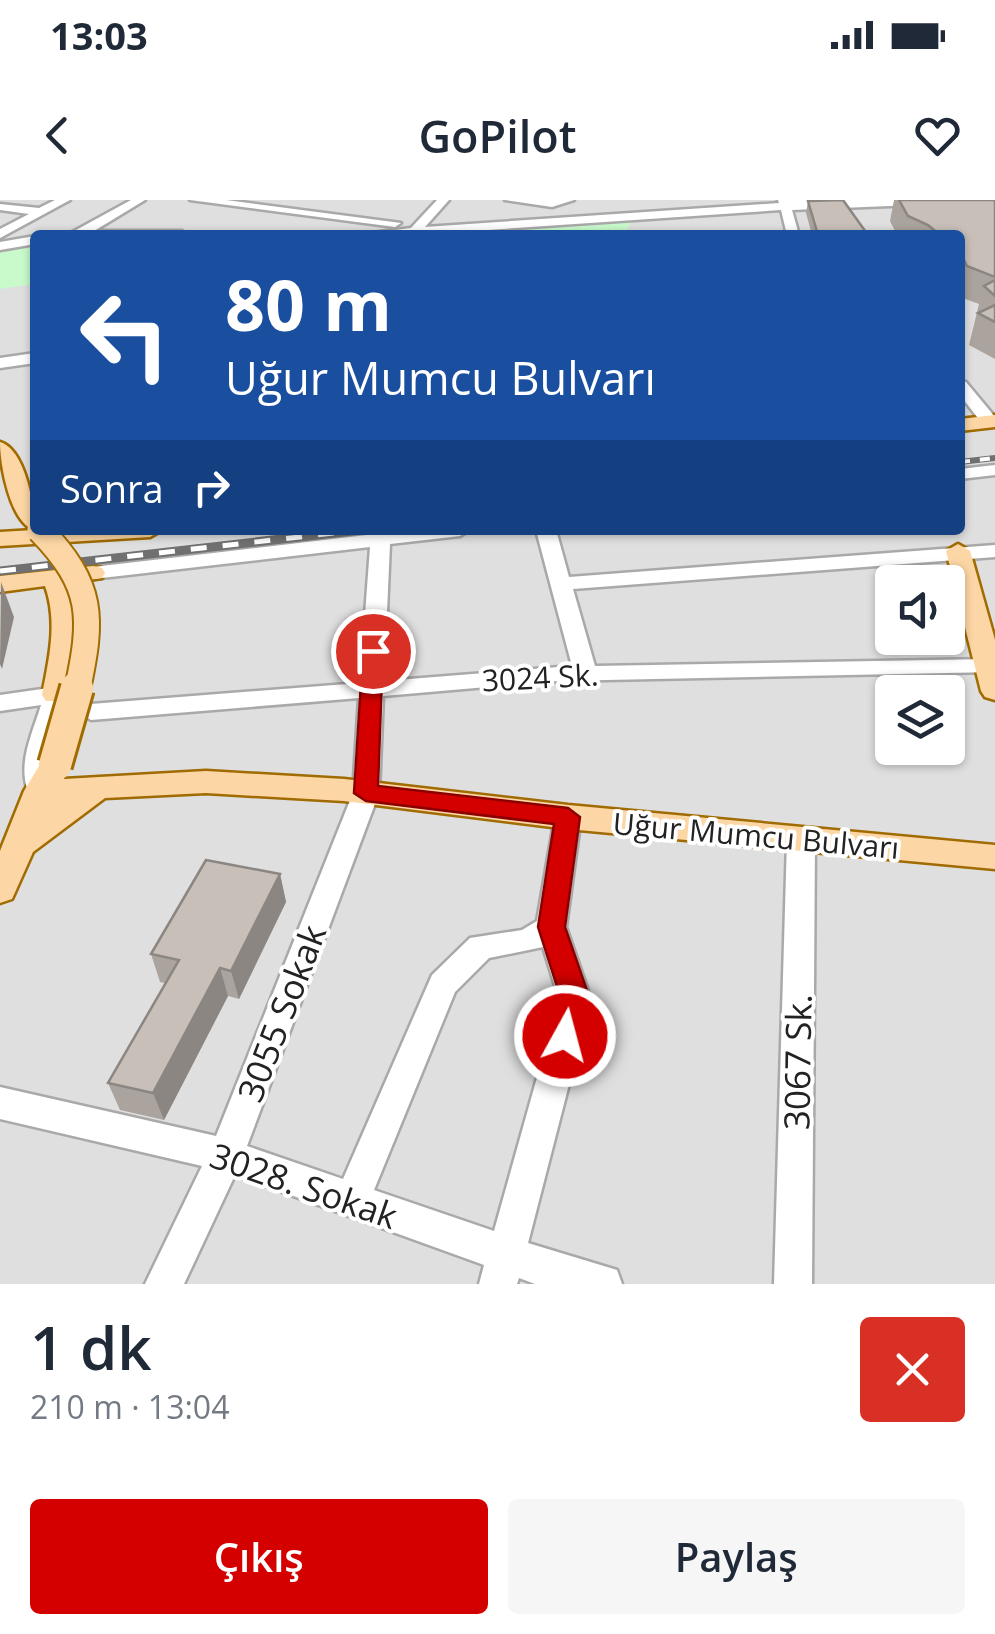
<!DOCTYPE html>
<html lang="tr">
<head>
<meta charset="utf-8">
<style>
  :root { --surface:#fff; --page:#f6f6f7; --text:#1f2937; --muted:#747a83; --accent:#d40000 }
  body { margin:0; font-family:"Open Sans",sans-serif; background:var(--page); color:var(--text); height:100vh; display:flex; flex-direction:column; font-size:38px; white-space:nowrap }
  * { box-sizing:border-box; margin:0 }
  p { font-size:32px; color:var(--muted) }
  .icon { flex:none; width:55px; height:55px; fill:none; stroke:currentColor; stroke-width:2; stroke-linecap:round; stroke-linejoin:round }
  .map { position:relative; height:1084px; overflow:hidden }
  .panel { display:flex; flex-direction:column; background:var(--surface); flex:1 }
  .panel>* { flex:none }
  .top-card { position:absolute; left:30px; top:30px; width:935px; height:305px; border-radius:10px; box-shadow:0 2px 8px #0004; background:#1a4fa0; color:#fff; overflow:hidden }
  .tools { position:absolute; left:875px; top:365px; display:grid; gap:20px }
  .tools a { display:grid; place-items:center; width:90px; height:90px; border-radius:10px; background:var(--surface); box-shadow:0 2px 8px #0004; font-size:50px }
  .pin { position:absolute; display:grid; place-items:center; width:85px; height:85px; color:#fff; margin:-42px; border:5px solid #fff; border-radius:50%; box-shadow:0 2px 10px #0007 }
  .me { position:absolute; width:110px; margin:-55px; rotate:7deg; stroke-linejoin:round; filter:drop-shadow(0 0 8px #0008) }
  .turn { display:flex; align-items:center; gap:35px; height:210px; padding:0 30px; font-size:45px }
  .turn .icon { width:130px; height:130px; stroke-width:2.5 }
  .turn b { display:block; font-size:70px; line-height:85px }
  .then { display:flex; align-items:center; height:95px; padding:0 30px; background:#0003; gap:20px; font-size:38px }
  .round { display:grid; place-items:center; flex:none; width:105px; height:105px; border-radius:10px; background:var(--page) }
  .summary { display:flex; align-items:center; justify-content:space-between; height:170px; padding:0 30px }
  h1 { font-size:60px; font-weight:600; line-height:75px }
  .cta { display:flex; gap:20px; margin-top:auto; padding:20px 30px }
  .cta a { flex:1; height:115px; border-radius:10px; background:var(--accent); color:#fff; font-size:40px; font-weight:600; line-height:115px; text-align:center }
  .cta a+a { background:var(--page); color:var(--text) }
  .status { display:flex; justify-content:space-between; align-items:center; height:70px; padding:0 50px; background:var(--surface); direction:ltr }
  .status svg { height:28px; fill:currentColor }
  header { display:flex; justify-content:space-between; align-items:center; height:130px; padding:0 30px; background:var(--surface); font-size:45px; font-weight:600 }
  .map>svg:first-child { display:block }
  .residential { fill:#e0dfdf; fill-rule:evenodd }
  .park { fill:#c8facc }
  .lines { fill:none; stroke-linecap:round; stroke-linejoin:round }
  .minor-casing { stroke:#a9a9a9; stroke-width:5 }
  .major-casing { stroke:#a06b00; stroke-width:5 }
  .minor { fill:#fff; fill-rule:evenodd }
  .major { fill:#fcd6a4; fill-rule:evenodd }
  .rail-far1-casing { stroke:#707070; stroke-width:6 }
  .rail-casing { stroke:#707070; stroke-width:9 }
  .rail-far1 { stroke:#fff; stroke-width:4; stroke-dasharray:10; stroke-linecap:butt }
  .rail { stroke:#fff; stroke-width:5; stroke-dasharray:16; stroke-linecap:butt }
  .major-bridge-far1-casing { stroke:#a06b00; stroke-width:29; stroke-linecap:butt }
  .major-bridge-casing { stroke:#a06b00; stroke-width:38; stroke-linecap:butt }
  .major-bridge-far1 { stroke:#fcd6a4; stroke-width:25 }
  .major-bridge { stroke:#fcd6a4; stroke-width:32 }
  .wall { fill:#aba49e }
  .shaded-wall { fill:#8b8681 }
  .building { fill:#c7bfb8; stroke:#8b8681; stroke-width:2.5 }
  .route { fill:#d40000; stroke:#8a0000; stroke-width:2.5 }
  .labels { text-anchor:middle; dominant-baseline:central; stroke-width:8; stroke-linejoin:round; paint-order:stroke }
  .street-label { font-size:30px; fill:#222; stroke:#fff }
  .near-street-label { font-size:35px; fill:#222; stroke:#fff }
</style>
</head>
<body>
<div class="status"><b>13:03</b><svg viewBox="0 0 49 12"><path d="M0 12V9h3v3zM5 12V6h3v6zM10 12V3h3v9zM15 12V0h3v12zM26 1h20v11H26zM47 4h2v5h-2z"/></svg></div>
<header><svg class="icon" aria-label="back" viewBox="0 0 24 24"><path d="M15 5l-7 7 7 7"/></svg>GoPilot<svg class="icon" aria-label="heart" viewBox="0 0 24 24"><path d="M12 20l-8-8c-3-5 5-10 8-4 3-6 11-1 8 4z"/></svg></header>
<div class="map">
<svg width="995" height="1084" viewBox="0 0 995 1084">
  <rect width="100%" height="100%" fill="#f2efe9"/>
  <path class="residential" d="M0 0H995V1084H0ZM35 35H960V330H35ZM892 382H948V438H892ZM892 492H948V548H892Z"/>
  <g class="park">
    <path d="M632 20 624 35H419Z"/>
    <path d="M35 46V84L0 89V52Z"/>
  </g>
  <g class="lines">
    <defs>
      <g id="minor">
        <path d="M55 0H70L0 38V29L29 14 0 10V4L39 8Z"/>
        <path d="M131 0H145L94 31H182L188 35H67Z"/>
        <path d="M190 0H226L401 23 395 27Z"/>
        <path d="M437 0H449L425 27 779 3 778 0H969L963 3 792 10 799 35H787L781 10 413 35H356L411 28Z"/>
        <path d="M505 0H574L552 7Z"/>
        <path d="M35 36V44L0 50V42Z"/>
        <path d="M35 153V163L0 168V158Z"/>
        <path d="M960 180 966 182 995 217V226H984L960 195Z"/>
        <path d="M995 265V275L960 279V269Z"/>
        <path d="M409 330H470L460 336 390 344 384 481 572 466 536 330H556L569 377 995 345V357L573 389 595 466 991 459 995 460V472L558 481 383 496 379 593 247 946 343 979 432 775 470 738 522 730 537 721 555 617 558 610H578L581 617 566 727 591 799 528 1043 617 1070 622 1084H535L519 1078 517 1084H479L484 1065 235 975 184 1084H145L202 966 0 919V887L216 936 353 593 359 498 91 520 79 512 91 504 360 483 370 347 93 379 83 373 93 367ZM543 747 559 799 494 1031 374 990 455 792 489 758Z"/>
        <path d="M56 487 68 495 48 566 53 591 49 598H31C15 567 32 535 41 505L0 511V495Z"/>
        <path d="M801 630 811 633 815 640 812 1084H774L787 640 791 633Z"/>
      </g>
      <g id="major">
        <path d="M995 215V227L960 231V219Z"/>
        <path d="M0 242C25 249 35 307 35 330H162L150 337 0 346V332L34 330C10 322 0 264 0 242Z"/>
        <path d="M958 344 970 351 995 440V500L985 497 981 491 946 351Z"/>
        <path d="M93 366 102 368 105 373 102 378 69 383 78 421 70 495 66 501H46L42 495C49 459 58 422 45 386L0 392V376Z"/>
        <path d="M50 563 61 566 64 579 206 571 344 579 568 605 995 645V669L568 629 344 601 206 593 105 598 33 652 12 699 0 703V651L24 591 39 566Z"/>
      </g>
    </defs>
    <use href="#minor" class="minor-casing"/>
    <use href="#major" class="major-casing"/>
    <use href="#minor" class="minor"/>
    <use href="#major" class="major"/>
    <defs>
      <path id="rail-far1" d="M960 262 995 258"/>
      <path id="rail" d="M0 371 361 330"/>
    </defs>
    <use href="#rail-far1" class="rail-far1-casing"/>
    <use href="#rail" class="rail-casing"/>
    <use href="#rail-far1" class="rail-far1"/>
    <use href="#rail" class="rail"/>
    <defs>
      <path id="major-bridge-far1" d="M40 330C94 386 93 417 77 491"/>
      <path id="major-bridge" d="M55 565 77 488"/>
    </defs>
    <use href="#major-bridge-far1" class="major-bridge-far1-casing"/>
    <use href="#major-bridge" class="major-bridge-casing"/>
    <use href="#major-bridge-far1" class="major-bridge-far1"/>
    <use href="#major-bridge" class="major-bridge"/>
  </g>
  <g class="wall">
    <path d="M894 0H995V159L969 145 979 104 960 97V35H897L890 21Z"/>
    <path d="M808 1 868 35H812L806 13Z"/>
    <path d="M280 674 286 702 239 799 228 796 164 920 120 910 108 883 165 783 160 782 151 754Z"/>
  </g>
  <g class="shaded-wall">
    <path d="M1 382 14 417 2 469 0 464Z"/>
    <path d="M280 674 286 702 239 799 231 771Z"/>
    <path d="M220 768 228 796 164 920 153 893Z"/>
  </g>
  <g class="building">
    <path d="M843 0 868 35H818L808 1Z"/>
    <path d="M899 0H995V77L967 66 960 52V35H940L928 25 908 16Z"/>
    <path d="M995 80V96L984 86Z"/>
    <path d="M995 105V122L978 113Z"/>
    <path d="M206 660 280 674 231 771 220 768 153 893 108 883 179 760 151 754Z"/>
  </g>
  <path class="route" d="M373 445 383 451 378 586 568 608 580 617 565 727 590 799 576 845 565 848 555 845 551 836 561 799 538 727 554 624 366 601 354 593 363 451Z"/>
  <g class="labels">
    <g class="street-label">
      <text transform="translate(540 477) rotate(-3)">3024 Sk.</text>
      <text transform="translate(756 635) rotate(5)">Uğur Mumcu Bulvarı</text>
    </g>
    <g class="near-street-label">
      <text transform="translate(281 813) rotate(-69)">3055 Sokak</text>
      <text transform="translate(797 862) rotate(-89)">3067 Sk.</text>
      <text transform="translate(304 985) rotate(19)">3028. Sokak</text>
    </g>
  </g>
</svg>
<div class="tools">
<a><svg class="icon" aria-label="sound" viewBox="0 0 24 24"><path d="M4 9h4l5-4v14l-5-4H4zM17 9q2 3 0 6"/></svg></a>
<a><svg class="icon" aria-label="layers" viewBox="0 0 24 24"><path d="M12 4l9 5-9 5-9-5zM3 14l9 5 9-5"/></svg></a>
</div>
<div class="pin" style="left:373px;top:451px;background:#d93025"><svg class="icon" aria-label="arrive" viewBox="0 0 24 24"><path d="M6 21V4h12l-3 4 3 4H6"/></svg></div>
<svg class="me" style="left:565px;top:836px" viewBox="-20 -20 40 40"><circle r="17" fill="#d40000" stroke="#fff" stroke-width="3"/><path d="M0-11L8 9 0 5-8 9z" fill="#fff"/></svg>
<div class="top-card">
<div class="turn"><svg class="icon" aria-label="left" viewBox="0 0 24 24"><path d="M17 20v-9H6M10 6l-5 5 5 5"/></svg><div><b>80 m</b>Uğur Mumcu Bulvarı</div></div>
<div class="then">Sonra<svg class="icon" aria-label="right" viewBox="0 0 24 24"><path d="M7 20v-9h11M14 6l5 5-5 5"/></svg></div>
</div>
</div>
<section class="panel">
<div class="summary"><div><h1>1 dk</h1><p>210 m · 13:04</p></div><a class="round" style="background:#d93025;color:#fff"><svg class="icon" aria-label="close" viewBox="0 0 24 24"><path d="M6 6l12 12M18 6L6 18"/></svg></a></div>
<div class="cta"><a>Çıkış</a><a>Paylaş</a></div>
</section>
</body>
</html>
